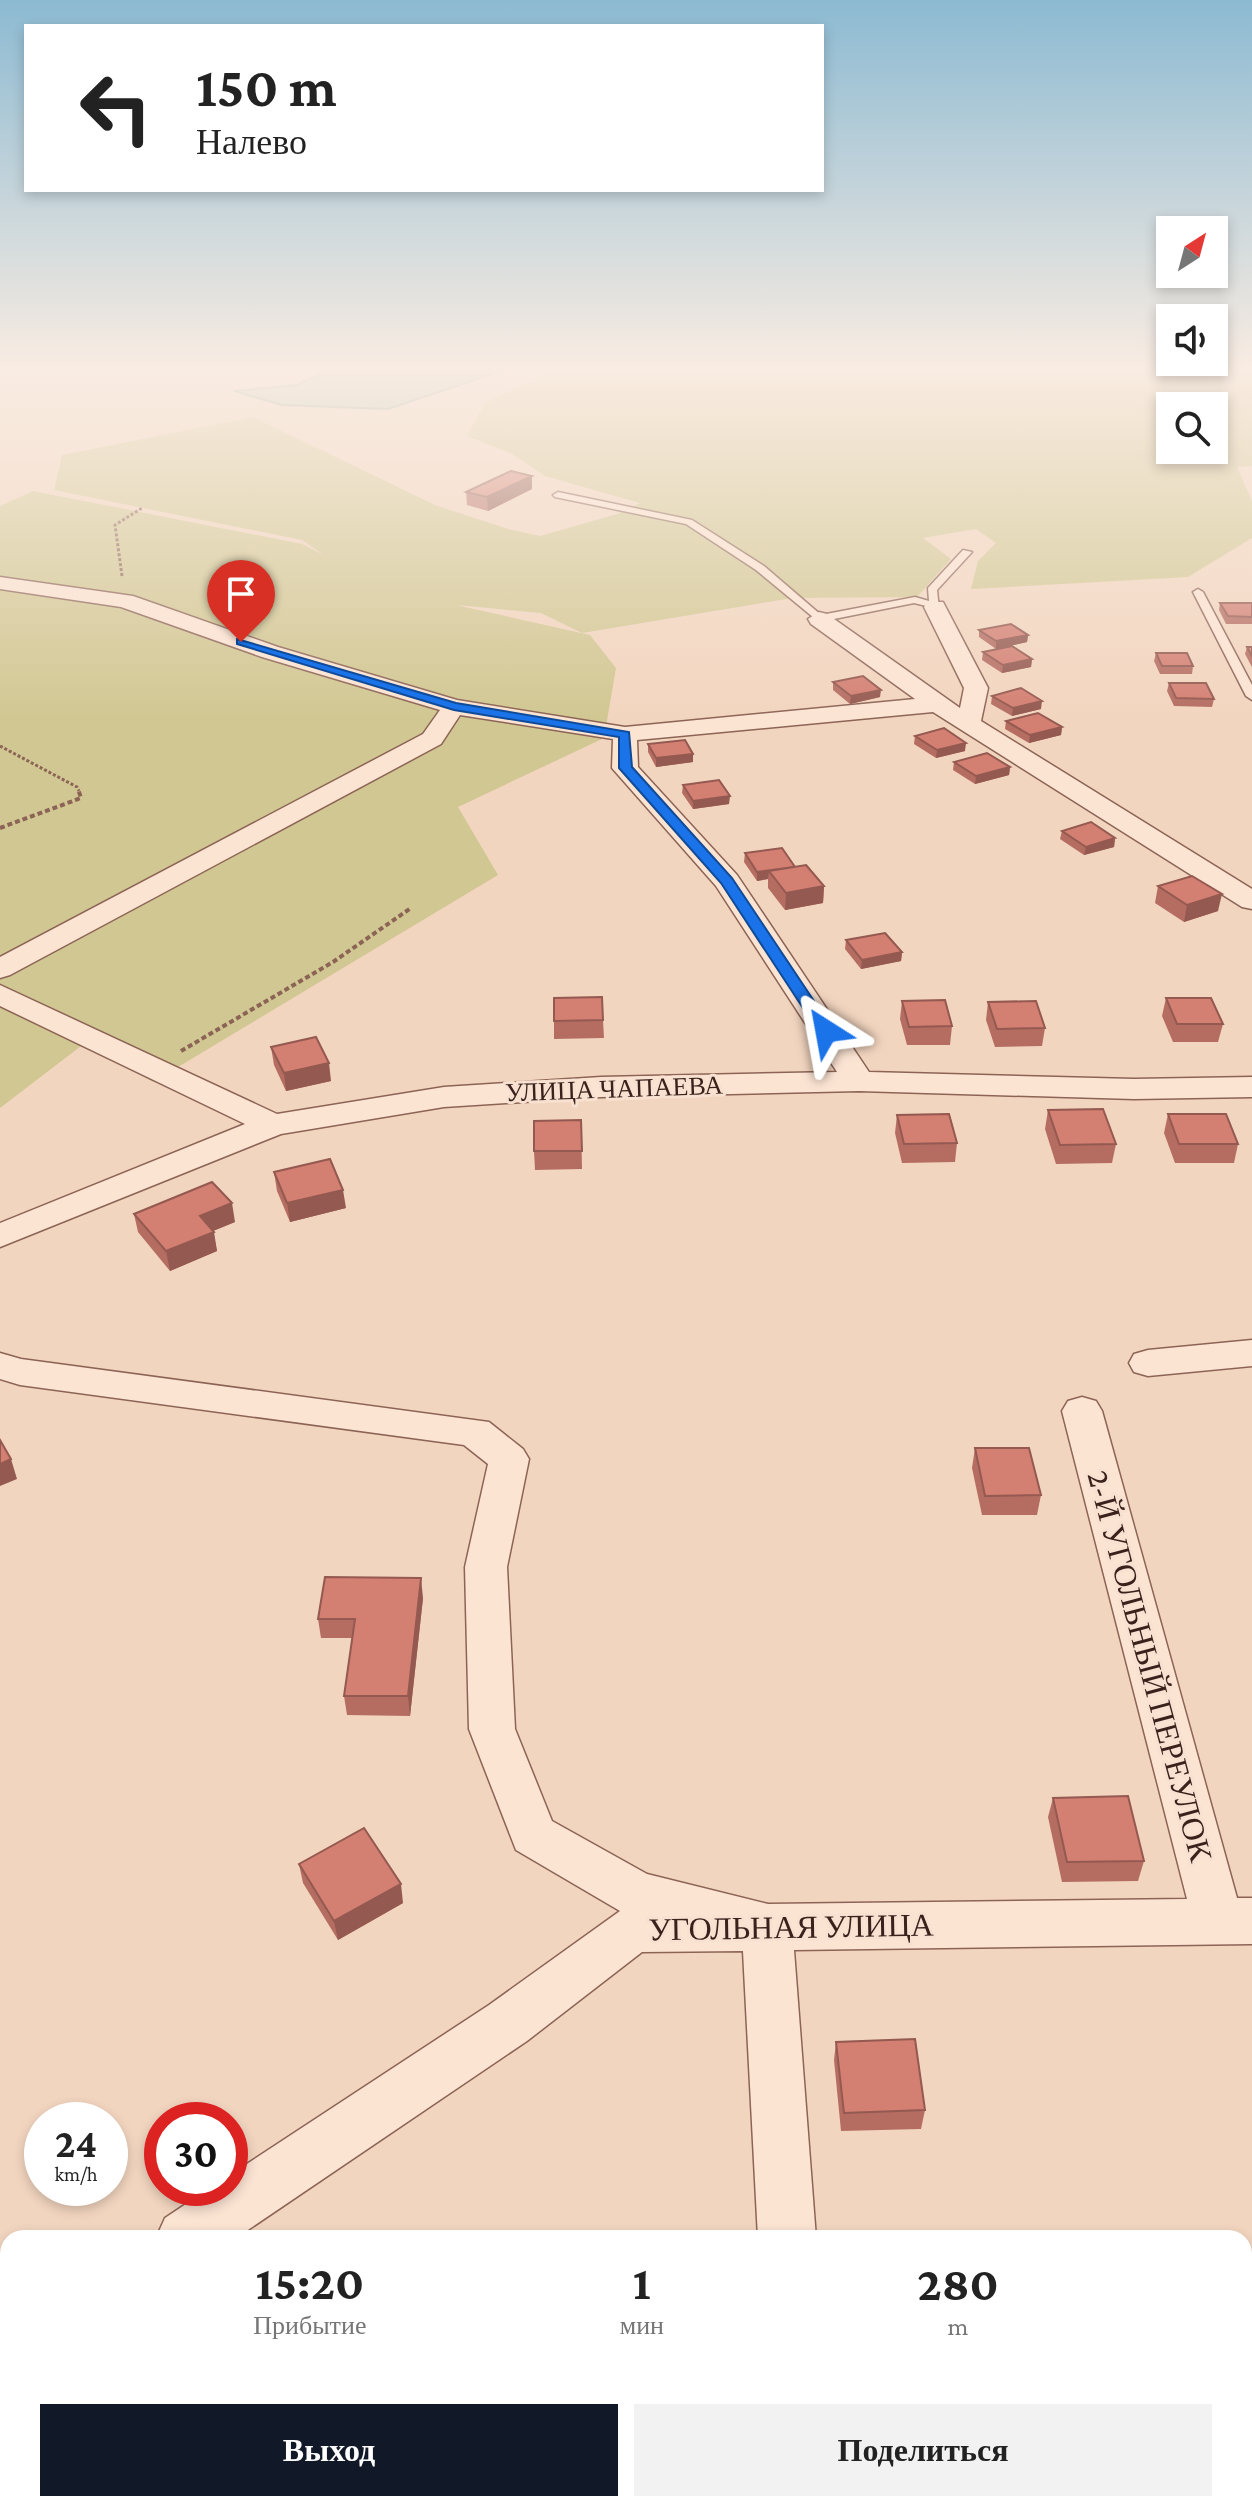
<!DOCTYPE html>
<html lang="ru">
<head>
<meta charset="utf-8">
<style>
  :root { --surface:#fff; --page:#f2f2f2; --text:#222; --muted:#767676; --accent:#111827 }
  body { margin:0; font-family:"Crimson Pro",serif; background:var(--page); color:var(--text); height:100vh; display:flex; flex-direction:column; font-size:30px; white-space:nowrap }
  * { box-sizing:border-box; margin:0 }
  p { font-size:26px; color:var(--muted) }
  .icon { flex:none; width:44px; height:44px; fill:none; stroke:currentColor; stroke-width:2; stroke-linecap:round; stroke-linejoin:round }
  .map { position:relative; flex:1; overflow:hidden }
  .drawer { position:absolute; left:0px; top:2230px; width:1252px; height:282px; display:flex; flex-direction:column; background:var(--surface); border-radius:24px 24px 0 0; box-shadow:0 4px 12px #0003 }
  .drawer>* { flex:none }
  .guide { position:absolute; left:24px; top:24px; width:800px; height:168px; border-radius:0px; box-shadow:0 4px 12px #0003; background:#fff; color:var(--text); overflow:hidden }
  .needle { width:52px; rotate:36deg }
  .tools { position:absolute; left:1156px; top:216px; display:grid; gap:16px }
  .tools a { display:grid; place-items:center; width:72px; height:72px; border-radius:0px; background:var(--surface); box-shadow:0 4px 12px #0003; font-size:40px }
  .speed { position:absolute; left:24px; top:2102px; display:flex; gap:16px; font-size:40px; font-weight:700; text-align:center }
  .speed>* { display:grid; place-content:center; width:104px; height:104px; border-radius:50%; background:var(--surface); box-shadow:0 4px 12px #0003; line-height:1 }
  .speed small { font-size:20px; font-weight:400 }
  .speed .limit { border:12px solid #d22; background:#fff; color:#111 }
  .pin { position:absolute; display:grid; place-items:center; width:68px; height:68px; color:#fff; margin:-82px -34px; border-radius:50% 50% 50% 0; rotate:-45deg; box-shadow:0 0 8px #0007 }
  .pin .icon { rotate:45deg }
  .me { position:absolute; width:88px; margin:-44px; rotate:326deg; stroke-linejoin:round; filter:drop-shadow(0 0 6px #0008) }
  .turn { display:flex; align-items:center; gap:28px; height:168px; padding:0 40px; font-size:36px }
  .turn .icon { width:104px; height:104px; stroke-width:2.5 }
  .turn b { display:block; font-size:56px; line-height:68px }
  .eta { display:flex; justify-content:space-evenly; align-items:center; height:136px; text-align:center }
  .eta b { font-size:48px; font-weight:700; line-height:56px }
  .primary-button { display:flex; gap:16px; margin-top:auto; padding:16px 40px }
  .primary-button a { flex:1; height:92px; border-radius:0px; background:var(--accent); color:#fff; font-size:32px; font-weight:700; line-height:92px; text-align:center }
  .primary-button a+a { background:var(--page); color:var(--text) }
  .map>svg:first-child { display:block }
  .green { fill:#d1c792; fill-rule:evenodd }
  .water { fill:#a3c3b1; stroke:#69927c; stroke-width:2 }
  .lines { fill:none; stroke-linecap:round; stroke-linejoin:round }
  .service-casing { stroke:#8c6456; stroke-width:3 }
  .minor-casing { stroke:#8c6456; stroke-width:3 }
  .path-far1 { stroke:#8c6456; stroke-width:3; stroke-dasharray:3 2; stroke-linecap:butt }
  .path { stroke:#8c6456; stroke-width:4; stroke-dasharray:5 3; stroke-linecap:butt }
  .service { fill:#fce4d3; fill-rule:evenodd }
  .minor { fill:#fce4d3; fill-rule:evenodd }
  .wall { fill:#b56d62 }
  .shaded-wall { fill:#945950 }
  .building { fill:#d37f72; stroke:#945950; stroke-width:2 }
  .route { fill:#1a73e8; stroke:#114b97; stroke-width:2 }
  .labels { text-anchor:middle; dominant-baseline:central; stroke-width:6; stroke-linejoin:round; paint-order:stroke }
  .street-label { font-size:26px; fill:#3a221c; stroke:#f8e1d0 }
  .near-street-label { font-size:32px; fill:#3a221c; stroke:#f8e1d0 }
</style>
</head>
<body>
<div class="map">
<svg width="1252" height="2511" viewBox="0 0 1252 2511">
  <rect width="100%" height="100%" fill="#f2d5bf"/>
  <path class="green" d="M554 369H1252V466L1237 467 1252 501V538L1188 577 971 589 978 561 996 543 976 529 923 538 951 559 917 597 792 598 582 633 541 613 456 605 590 635 616 668 604 738 458 807 498 875 153 1082 85 1043 0 1108V506L33 491 302 544 324 555 302 540 54 490 62 455 253 417 435 505 508 529 540 536 617 514 640 503 545 476 512 454 467 436 485 403ZM1170 406H1214V450H1170Z"/>
  <path class="water" d="M329 369H507L388 409 282 405 234 391 297 385Z"/>
  <g class="lines">
    <defs>
      <g id="service">
        <path d="M558 492 692 520 764 566 821 615 915 597 929 601 928 588 963 550 972 552 937 590 939 609 914 603 819 622 756 570 686 524 555 497 553 495Z"/>
        <path d="M1198 589 1203 592 1252 685V700L1246 696 1193 592Z"/>
      </g>
      <g id="minor">
        <path d="M0 577 133 596 278 647 457 700 625 727 915 699 811 624 808 619 819 612 827 614 960 708 964 688 924 607 927 602H943L988 688 981 721 1252 889V909L1242 907 933 712 637 740 638 767 737 875 869 1072 1134 1079 1252 1077V1097L1134 1099 859 1091 601 1097 444 1107 281 1134 0 1247V1223L245 1124 0 1006V985L277 1114 444 1087 601 1077 837 1072 716 886 612 768 613 739 460 715 441 744 10 975 0 978V957L423 734 440 710 262 657 121 607 0 589Z"/>
        <path d="M1252 1340V1366L1148 1376 1134 1372 1129 1363 1134 1354 1148 1350Z"/>
        <path d="M0 1353 21 1359 489 1422 523 1449 529 1459 507 1567 515 1729 552 1821 647 1874 768 1904 1187 1899 1062 1411 1068 1401 1082 1397 1096 1401 1102 1411 1237 1898H1252V1944L794 1950 816 2238H758L743 1951 642 1952 527 2041 236 2238H156L165 2218 210 2188H230V2175L489 2005 620 1911 516 1850 469 1729 465 1567 488 1464 464 1445 20 1385 0 1379Z"/>
        <path d="M8 2311V2372L0 2375V2314Z"/>
        <path d="M772 2504H836L837 2511H773Z"/>
      </g>
    </defs>
    <use href="#service" class="service-casing"/>
    <use href="#minor" class="minor-casing"/>
    <g class="path-far1">
      <path d="M122 576 115 525 142 508"/>
      <path d="M0 746 77 787 79 791"/>
    </g>
    <g class="path">
      <path d="M0 828 81 798 78 789"/>
      <path d="M181 1051 333 962 411 908"/>
    </g>
    <use href="#service" class="service"/>
    <use href="#minor" class="minor"/>
  </g>
  <g class="wall">
    <path d="M532 489 488 511 467 505 466 492Z"/>
    <path d="M1220 603H1252V624H1226L1219 610Z"/>
    <path d="M979 630 1028 635 1027 642 996 649 979 637Z"/>
    <path d="M1247 647H1252V667L1245 654Z"/>
    <path d="M983 652 1032 659 1031 667 1002 673 982 660Z"/>
    <path d="M1156 653 1193 666 1192 674H1160L1154 661Z"/>
    <path d="M833 682 880 697 850 704 833 690Z"/>
    <path d="M1169 683 1214 699 1212 707 1174 706 1167 691Z"/>
    <path d="M992 696 1041 709 1012 716 991 704Z"/>
    <path d="M1006 721 1062 727 1061 735 1029 743 1005 729Z"/>
    <path d="M915 736 965 751 936 758 914 744Z"/>
    <path d="M648 744 693 762 656 767 648 752Z"/>
    <path d="M954 762 1010 767 1009 775 975 784 953 770Z"/>
    <path d="M683 785 729 804 693 809 682 793Z"/>
    <path d="M1062 831 1115 838 1114 847 1084 855 1060 839Z"/>
    <path d="M745 853 795 867 824 886 823 903 785 910 768 888V879L757 881 744 862Z"/>
    <path d="M1158 886 1218 911 1184 922 1155 903Z"/>
    <path d="M846 940 902 952 901 961 861 969 845 949Z"/>
    <path d="M1166 998 1223 1024 1218 1042H1173L1162 1016Z"/>
    <path d="M902 1001 952 1026 950 1045H907L900 1019Z"/>
    <path d="M988 1002 1045 1028 1042 1046 995 1047 986 1020Z"/>
    <path d="M603 1020 604 1038 554 1039V1021Z"/>
    <path d="M271 1047 331 1081 286 1091 274 1065Z"/>
    <path d="M1048 1110 1116 1144 1112 1163 1056 1164 1045 1129Z"/>
    <path d="M1168 1114 1238 1144 1234 1163H1175L1164 1133Z"/>
    <path d="M897 1115 957 1143 955 1162 902 1163 895 1133Z"/>
    <path d="M581 1120 582 1169 535 1170 534 1151Z"/>
    <path d="M274 1172 346 1208 290 1222 277 1191Z"/>
    <path d="M134 1214 235 1222 213 1231 217 1251 170 1271 138 1232Z"/>
    <path d="M975 1448 1041 1495 1037 1515H982L972 1468Z"/>
    <path d="M423 1598 410 1716 347 1715 344 1696 352 1638H321L318 1619Z"/>
    <path d="M1053 1798 1144 1861 1138 1881 1062 1882 1048 1817Z"/>
    <path d="M299 1864 403 1903 338 1940 303 1883Z"/>
    <path d="M836 2042 925 2110 921 2129 841 2131 834 2060Z"/>
  </g>
  <g class="shaded-wall">
    <path d="M532 476V489L488 511 487 497Z"/>
    <path d="M1028 635 1027 642 996 649V641Z"/>
    <path d="M1032 659 1031 667 1002 673 1003 665Z"/>
    <path d="M881 690 880 697 850 704 851 696Z"/>
    <path d="M1042 701 1041 709 1012 716 1013 708Z"/>
    <path d="M1062 727 1061 735 1029 743 1030 735Z"/>
    <path d="M966 743 965 751 936 758 937 750Z"/>
    <path d="M693 754V762L656 767V758Z"/>
    <path d="M1010 767 1009 775 975 784 976 776Z"/>
    <path d="M730 796 729 804 693 809V801Z"/>
    <path d="M1115 838 1114 847 1084 855 1086 847Z"/>
    <path d="M769 871 768 879 757 881V872Z"/>
    <path d="M824 886 823 903 785 910 786 893Z"/>
    <path d="M1222 894 1218 911 1184 922 1187 905Z"/>
    <path d="M902 952 901 961 861 969 862 960Z"/>
    <path d="M329 1063 331 1081 286 1091 284 1073Z"/>
    <path d="M343 1190 346 1208 290 1222 287 1203Z"/>
    <path d="M232 1203 235 1222 203 1235 200 1216Z"/>
    <path d="M214 1232 217 1251 170 1271 166 1251Z"/>
    <path d="M11 1459 17 1479 0 1486V1464Z"/>
    <path d="M421 1578 423 1598 410 1716 408 1696Z"/>
    <path d="M401 1884 403 1903 338 1940 334 1921Z"/>
  </g>
  <g class="building">
    <path d="M511 471 532 476 487 497 466 492Z"/>
    <path d="M1220 603H1252V617L1228 616Z"/>
    <path d="M1011 624 1028 635 996 641 979 630Z"/>
    <path d="M1012 646 1032 659 1003 665 983 652Z"/>
    <path d="M1247 647H1252V656Z"/>
    <path d="M1156 653H1187L1193 666H1162Z"/>
    <path d="M863 676 881 690 851 696 833 682Z"/>
    <path d="M1169 683H1206L1214 699 1176 698Z"/>
    <path d="M1021 688 1042 701 1013 708 992 696Z"/>
    <path d="M1038 713 1062 727 1030 735 1006 721Z"/>
    <path d="M944 728 966 743 937 750 915 736Z"/>
    <path d="M685 740 693 754 656 758 648 744Z"/>
    <path d="M987 753 1010 767 976 776 954 762Z"/>
    <path d="M719 780 730 796 693 801 683 785Z"/>
    <path d="M1091 822 1115 838 1086 847 1062 831Z"/>
    <path d="M782 848 795 867 757 872 745 853Z"/>
    <path d="M806 865 824 886 786 893 769 871Z"/>
    <path d="M1192 876 1222 894 1187 905 1158 886Z"/>
    <path d="M885 933 902 952 862 960 846 940Z"/>
    <path d="M602 997 603 1020 554 1021V998Z"/>
    <path d="M1166 998H1211L1223 1024H1177Z"/>
    <path d="M945 1000 952 1026 909 1027 902 1001Z"/>
    <path d="M1036 1001 1045 1028 997 1029 988 1002Z"/>
    <path d="M316 1037 329 1063 284 1073 271 1047Z"/>
    <path d="M1103 1109 1116 1144 1060 1145 1048 1110Z"/>
    <path d="M949 1114 957 1143 904 1144 897 1115Z"/>
    <path d="M1168 1114H1226L1238 1144H1179Z"/>
    <path d="M581 1120 582 1151H534V1121Z"/>
    <path d="M330 1159 343 1190 287 1203 274 1172Z"/>
    <path d="M212 1182 232 1203 200 1216 214 1232 166 1251 134 1214Z"/>
    <path d="M0 1440 11 1459 0 1464Z"/>
    <path d="M975 1448H1029L1041 1495 985 1496Z"/>
    <path d="M325 1577 421 1578 408 1696H344L355 1619H318Z"/>
    <path d="M1128 1796 1144 1861 1067 1862 1053 1798Z"/>
    <path d="M364 1828 401 1884 334 1921 299 1864Z"/>
    <path d="M915 2039 925 2110 844 2113 836 2042Z"/>
  </g>
  <linearGradient id="sky" x2="0" y2="1"><stop stop-color="#8cbad2"/><stop offset="0.51" stop-color="#f9ece2"/><stop offset="1" stop-color="#f9ece2" stop-opacity="0"/></linearGradient>
  <rect width="1252" height="721" fill="url(#sky)"/>
  <path class="route" d="M237 639 456 703 629 732 632 767 732 878 834 1031 832 1034H820L721 883 619 768V737L454 710 237 644Z"/>
  <g class="labels">
    <g class="street-label">
      <text transform="translate(614 1089) rotate(-2)">УЛИЦА ЧАПАЕВА</text>
    </g>
    <g class="near-street-label">
      <text transform="translate(1150 1666) rotate(75)">2-Й УГОЛЬНЫЙ ПЕРЕУЛОК</text>
      <text transform="translate(791 1927) rotate(-1)">УГОЛЬНАЯ УЛИЦА</text>
    </g>
  </g>
</svg>
<div class="tools">
<a><svg class="needle" viewBox="-14 -14 28 28"><path d="M0-13l5 13h-10z" fill="#e53935"/><path d="M0 13l5-13h-10z" fill="#767676"/></svg></a>
<a><svg class="icon" aria-label="sound" viewBox="0 0 24 24"><path d="M4 9h4l5-4v14l-5-4H4zM17 9q2 3 0 6"/></svg></a>
<a><svg class="icon" aria-label="search" viewBox="0 0 24 24"><circle cx="10" cy="10" r="6"/><path d="M15 15l6 6"/></svg></a>
</div>
<div class="speed"><div>24<small>km/h</small></div><div class="limit">30</div></div>
<div class="pin" style="left:241px;top:642px;background:#d93025"><svg class="icon" aria-label="arrive" viewBox="0 0 24 24"><path d="M6 21V4h12l-3 4 3 4H6"/></svg></div>
<svg class="me" style="left:826px;top:1031px" viewBox="-20 -20 40 40"><path d="M0-17L14 15 0 8-14 15z" fill="#1a73e8" stroke="#fff" stroke-width="4"/></svg>
<div class="guide">
<div class="turn"><svg class="icon" aria-label="left" viewBox="0 0 24 24"><path d="M17 20v-9H6M10 6l-5 5 5 5"/></svg><div><b>150 m</b>Налево</div></div>
</div>
<section class="drawer">
<div class="eta">
<div><b>15:20</b><p>Прибытие</p></div>
<div><b>1</b><p>мин</p></div>
<div><b>280</b><p>m</p></div>
</div>
<div class="primary-button"><a>Выход</a><a>Поделиться</a></div>
</section>
</div>
</body>
</html>
